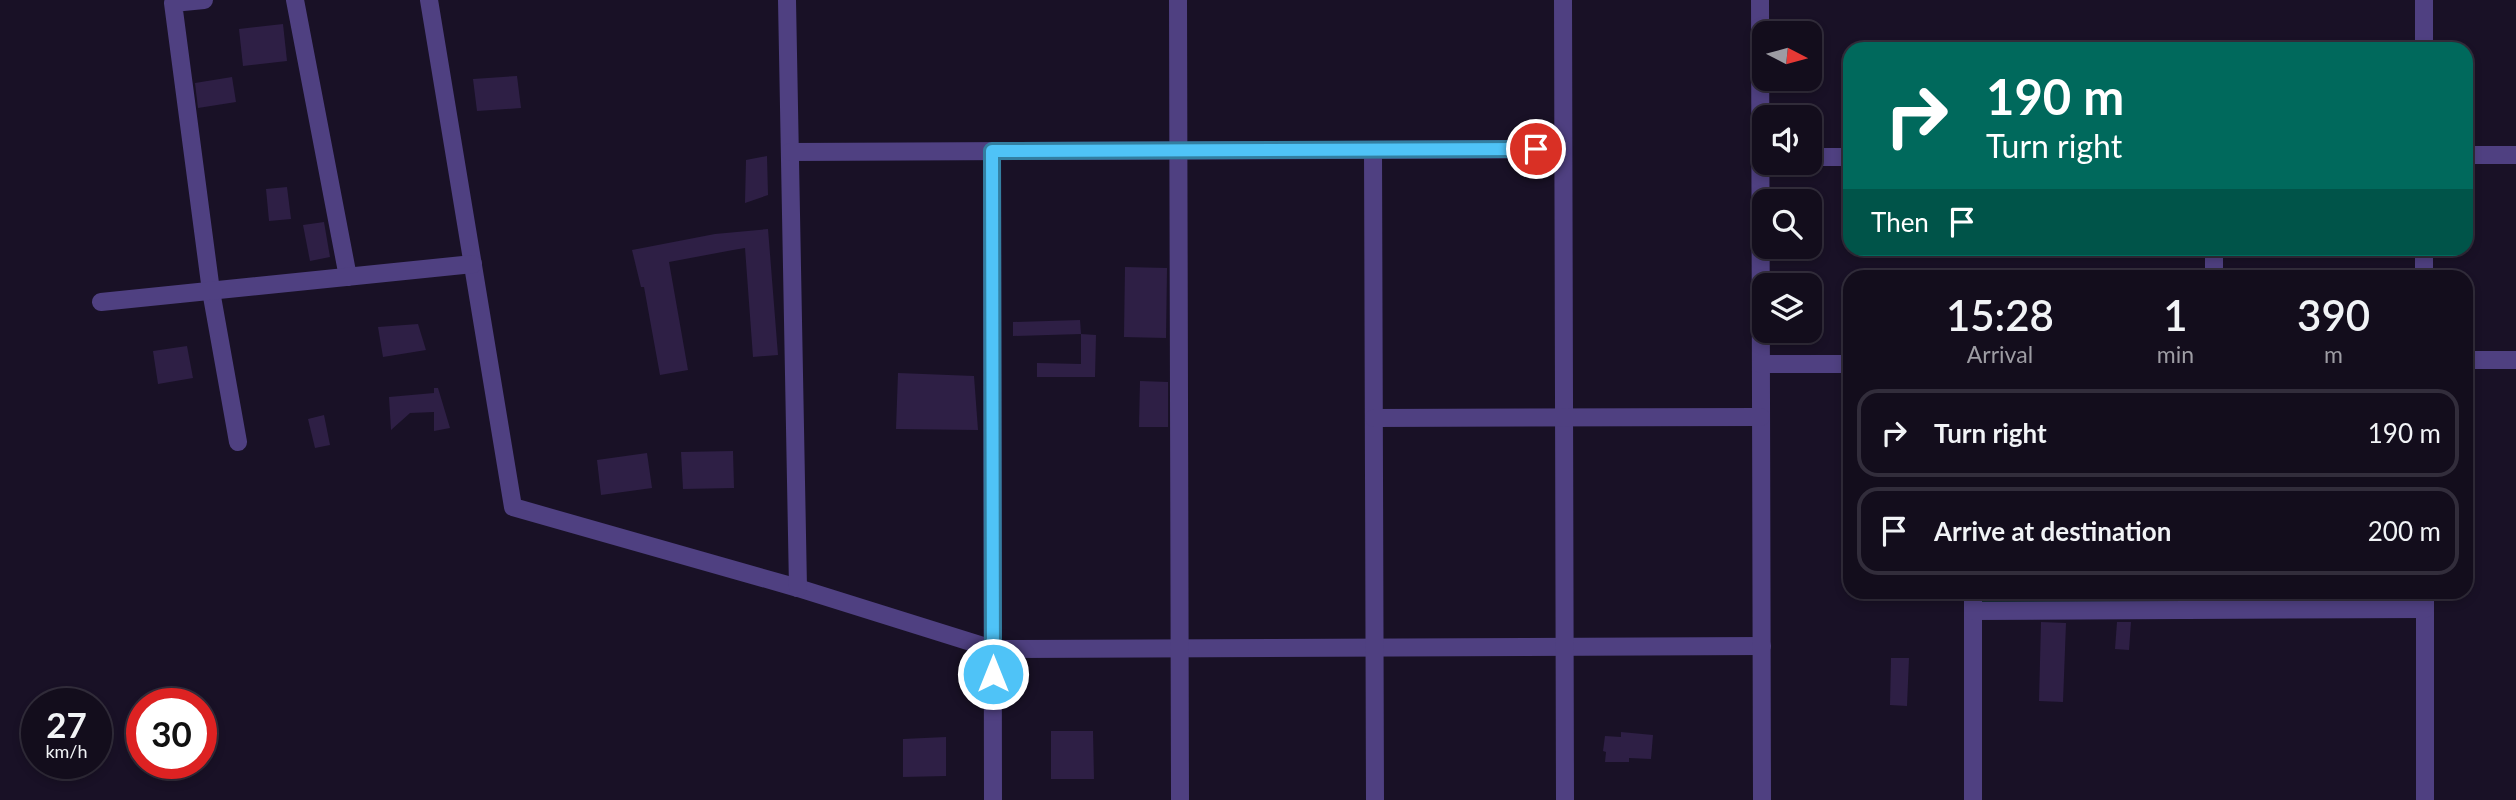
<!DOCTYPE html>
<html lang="en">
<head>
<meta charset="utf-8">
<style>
  :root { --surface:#130d1c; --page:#1c1625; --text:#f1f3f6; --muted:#9d9ca3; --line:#322d3b }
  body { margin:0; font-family:Lato,sans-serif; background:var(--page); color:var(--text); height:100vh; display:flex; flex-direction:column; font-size:26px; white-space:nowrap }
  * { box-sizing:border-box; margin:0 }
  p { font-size:23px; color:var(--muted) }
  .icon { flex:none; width:38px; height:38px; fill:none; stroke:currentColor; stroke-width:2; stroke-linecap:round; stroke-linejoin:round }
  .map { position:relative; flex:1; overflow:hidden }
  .details { position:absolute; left:1843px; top:270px; width:630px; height:329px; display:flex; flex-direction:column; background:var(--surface); border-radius:21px; box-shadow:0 4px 10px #0003,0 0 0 2px var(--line) }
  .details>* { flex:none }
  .hud { position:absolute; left:1843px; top:42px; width:630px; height:214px; border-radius:21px; box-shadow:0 4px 10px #0003,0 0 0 2px var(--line); background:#00695c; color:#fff; overflow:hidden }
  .needle { width:46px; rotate:96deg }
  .controls { position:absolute; left:1752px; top:21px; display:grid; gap:14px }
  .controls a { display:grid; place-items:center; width:70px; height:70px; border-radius:14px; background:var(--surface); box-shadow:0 4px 10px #0003,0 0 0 2px var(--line); font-size:35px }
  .speed { position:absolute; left:21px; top:688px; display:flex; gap:14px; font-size:35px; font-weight:700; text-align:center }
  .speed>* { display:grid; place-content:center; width:91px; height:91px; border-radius:50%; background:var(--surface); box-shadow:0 4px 10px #0003,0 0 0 2px var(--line); line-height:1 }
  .speed small { font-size:18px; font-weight:400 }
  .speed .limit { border:10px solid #d22; background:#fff; color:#111 }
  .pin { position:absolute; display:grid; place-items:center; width:60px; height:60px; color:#fff; margin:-30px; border:4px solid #fff; border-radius:50%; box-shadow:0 2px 7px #0007 }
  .me { position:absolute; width:77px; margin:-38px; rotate:0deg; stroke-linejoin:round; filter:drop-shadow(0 0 5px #0008) }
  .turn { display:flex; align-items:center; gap:24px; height:147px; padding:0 28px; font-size:32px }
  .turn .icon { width:91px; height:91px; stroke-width:2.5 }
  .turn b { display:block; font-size:49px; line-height:60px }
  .then { display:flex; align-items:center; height:66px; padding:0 28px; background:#0003; gap:14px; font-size:26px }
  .eta { display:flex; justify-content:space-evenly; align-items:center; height:119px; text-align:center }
  .eta b { font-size:42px; font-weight:600; line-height:49px }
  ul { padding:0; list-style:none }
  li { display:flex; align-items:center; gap:21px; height:88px; margin:0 14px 10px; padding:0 14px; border:4px solid var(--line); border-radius:21px }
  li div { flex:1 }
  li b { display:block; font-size:26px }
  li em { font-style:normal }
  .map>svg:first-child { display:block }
  .green { fill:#152b2f }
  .building { fill:#2e1f45 }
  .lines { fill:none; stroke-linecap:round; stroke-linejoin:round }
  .minor { stroke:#4f4081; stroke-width:18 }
  .route-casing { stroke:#337fa1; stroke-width:18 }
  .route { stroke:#4fc3f7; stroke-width:12 }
</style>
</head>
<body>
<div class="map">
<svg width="2516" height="800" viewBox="0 0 2516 800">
  <rect width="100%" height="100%" fill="#191126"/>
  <path class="green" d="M1979 592H2206V605L1979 604Z"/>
  <g class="building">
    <path d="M283 24 287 61 243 66 239 29Z"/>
    <path d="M517 76 521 108 477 111 473 79Z"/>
    <path d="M232 77 236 102 198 108 195 83Z"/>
    <path d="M767 156 768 195 745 203 746 160Z"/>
    <path d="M287 187 291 219 269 221 266 189Z"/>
    <path d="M324 222 330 257 310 261 303 225Z"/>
    <path d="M768 229 778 355 753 357 745 248 733 250 669 262 688 370 660 375 644 287H641L632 250 715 234Z"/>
    <path d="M1125 267 1167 268 1166 338 1124 337Z"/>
    <path d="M1080 320 1081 334 1013 336V322Z"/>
    <path d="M418 324 426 350 383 357 378 327Z"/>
    <path d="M1081 334 1096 335 1095 377H1037V363L1081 364Z"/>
    <path d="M187 346 193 378 158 384 153 351Z"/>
    <path d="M898 373 974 376 978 430 896 429Z"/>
    <path d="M1140 381 1168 382V427H1139Z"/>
    <path d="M434 388H438L450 428 434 431V412L410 413 391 430 389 397 434 393Z"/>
    <path d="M324 415 330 445 315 448 308 419Z"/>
    <path d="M733 451 734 488 683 489 681 452Z"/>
    <path d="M647 453 652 488 601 495 597 460Z"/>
    <path d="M2041 622 2066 623 2063 702 2039 701Z"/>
    <path d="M2117 622H2131L2129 650 2115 649Z"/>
    <path d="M1891 658H1909L1907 706 1890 705Z"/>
    <path d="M1051 731H1093L1094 779H1051Z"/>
    <path d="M1621 732 1653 735 1651 759 1629 758V762H1605L1606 752 1603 751 1605 736 1621 737Z"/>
    <path d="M946 737V776L903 777V739Z"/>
  </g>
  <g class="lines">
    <g class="minor">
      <path d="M204 0 173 3 211 291 238 442"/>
      <path d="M295 0 348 277"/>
      <path d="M429 0 513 507 798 588 993 649 1762 646"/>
      <path d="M787 0 798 588"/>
      <path d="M1178 0 1180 800"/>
      <path d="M1563 0 1565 800"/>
      <path d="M1760 0 1762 800"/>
      <path d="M2424 0V49"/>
      <path d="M1373 150 1375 800"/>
      <path d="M992 151 993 800"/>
      <path d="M790 152 1563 149"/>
      <path d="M2466 155H2516"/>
      <path d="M1810 157H1850"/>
      <path d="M2214 248V276"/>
      <path d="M2424 248V276"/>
      <path d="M101 302 473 264"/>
      <path d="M2466 360H2516"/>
      <path d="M1761 364H1850"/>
      <path d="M1374 418 1761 417"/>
      <path d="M1973 592V800"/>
      <path d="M2425 592V800"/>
      <path d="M1973 611 2425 609"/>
    </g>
  </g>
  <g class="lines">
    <defs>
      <path id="route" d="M993 674 992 151 1536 149"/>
    </defs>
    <use href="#route" class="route-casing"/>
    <use href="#route" class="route"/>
  </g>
</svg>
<div class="controls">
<a><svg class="needle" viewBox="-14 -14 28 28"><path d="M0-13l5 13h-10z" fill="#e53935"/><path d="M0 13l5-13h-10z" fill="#9d9ca3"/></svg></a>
<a><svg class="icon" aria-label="sound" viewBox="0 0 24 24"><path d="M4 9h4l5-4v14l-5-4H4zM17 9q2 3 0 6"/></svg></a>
<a><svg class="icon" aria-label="search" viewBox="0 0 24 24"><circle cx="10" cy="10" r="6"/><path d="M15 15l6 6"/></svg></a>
<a><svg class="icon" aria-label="layers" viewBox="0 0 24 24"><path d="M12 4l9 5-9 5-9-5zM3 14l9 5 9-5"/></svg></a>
</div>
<div class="speed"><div>27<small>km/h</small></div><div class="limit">30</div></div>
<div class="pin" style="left:1536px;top:149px;background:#d93025"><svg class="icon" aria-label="arrive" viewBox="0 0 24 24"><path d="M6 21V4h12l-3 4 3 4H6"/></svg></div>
<svg class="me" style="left:993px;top:674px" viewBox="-20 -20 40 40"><circle r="17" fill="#4fc3f7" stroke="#fff" stroke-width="3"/><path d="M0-11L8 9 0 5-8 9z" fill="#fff"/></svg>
<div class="hud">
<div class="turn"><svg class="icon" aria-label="right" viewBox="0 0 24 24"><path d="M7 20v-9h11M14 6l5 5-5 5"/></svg><div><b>190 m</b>Turn right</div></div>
<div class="then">Then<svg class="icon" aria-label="arrive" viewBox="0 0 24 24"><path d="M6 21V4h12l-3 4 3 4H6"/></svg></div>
</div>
<section class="details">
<div class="eta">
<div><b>15:28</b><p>Arrival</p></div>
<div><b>1</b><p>min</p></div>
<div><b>390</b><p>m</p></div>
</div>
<ul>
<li><svg class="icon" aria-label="right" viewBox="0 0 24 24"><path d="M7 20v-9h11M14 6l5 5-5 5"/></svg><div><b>Turn right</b></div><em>190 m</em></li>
<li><svg class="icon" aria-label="arrive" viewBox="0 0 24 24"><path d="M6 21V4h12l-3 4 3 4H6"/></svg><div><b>Arrive at destination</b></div><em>200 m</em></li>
</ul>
</section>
</div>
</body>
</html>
